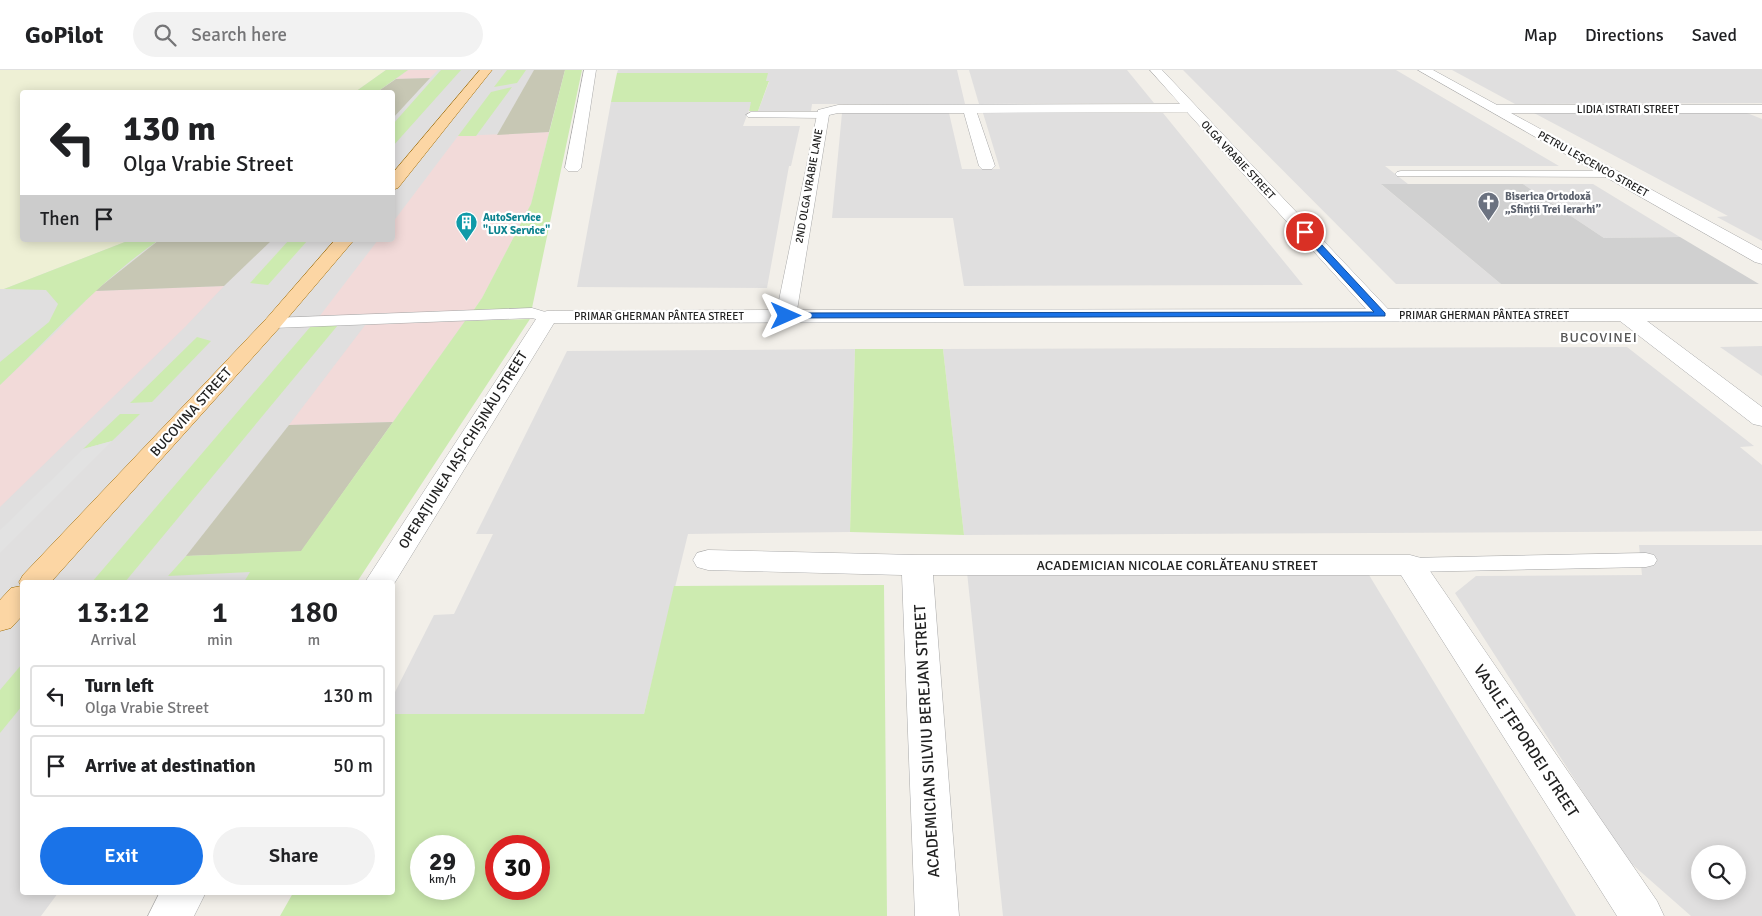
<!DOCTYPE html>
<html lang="en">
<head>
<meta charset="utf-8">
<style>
  :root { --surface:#fff; --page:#f2f2f2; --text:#202124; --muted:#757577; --line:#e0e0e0; --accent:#1a73e8 }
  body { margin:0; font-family:Signika,sans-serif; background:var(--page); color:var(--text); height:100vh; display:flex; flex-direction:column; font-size:19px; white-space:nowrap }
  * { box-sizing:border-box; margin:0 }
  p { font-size:16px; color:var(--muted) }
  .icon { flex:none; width:28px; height:28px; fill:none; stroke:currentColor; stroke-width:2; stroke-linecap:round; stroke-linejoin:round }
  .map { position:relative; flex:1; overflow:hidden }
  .panel { position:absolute; left:20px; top:510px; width:375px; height:315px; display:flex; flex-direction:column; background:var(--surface); border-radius:5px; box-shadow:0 2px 12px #0003 }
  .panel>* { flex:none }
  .banner { position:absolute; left:20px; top:20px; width:375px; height:152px; border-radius:5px; box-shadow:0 2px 12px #0003; background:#fff; color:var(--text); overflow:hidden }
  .tools { position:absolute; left:1691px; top:775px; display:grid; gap:10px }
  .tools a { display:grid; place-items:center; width:55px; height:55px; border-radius:50%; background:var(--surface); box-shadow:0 2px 12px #0003; font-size:25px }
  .speed { position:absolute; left:410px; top:765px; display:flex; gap:10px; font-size:25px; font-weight:700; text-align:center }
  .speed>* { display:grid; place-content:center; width:65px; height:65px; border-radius:50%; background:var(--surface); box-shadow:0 2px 12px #0003; line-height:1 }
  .speed small { font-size:12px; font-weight:400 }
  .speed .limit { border:8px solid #d22; background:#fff; color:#111 }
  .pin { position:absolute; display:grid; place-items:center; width:42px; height:42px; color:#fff; margin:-21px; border:2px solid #fff; border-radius:50%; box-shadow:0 1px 5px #0007 }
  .me { position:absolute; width:55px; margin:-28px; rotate:90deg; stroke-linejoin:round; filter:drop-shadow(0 0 4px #0008) }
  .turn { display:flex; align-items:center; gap:18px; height:105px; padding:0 20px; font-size:22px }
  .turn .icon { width:65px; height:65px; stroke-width:2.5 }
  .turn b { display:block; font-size:35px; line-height:42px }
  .then { display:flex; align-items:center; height:48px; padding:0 20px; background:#0003; gap:10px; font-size:19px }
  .eta { display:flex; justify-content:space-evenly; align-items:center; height:85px; text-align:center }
  .eta b { font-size:30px; font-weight:600; line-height:35px }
  .cta { display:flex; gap:10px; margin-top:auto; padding:10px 20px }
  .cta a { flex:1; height:58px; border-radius:30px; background:var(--accent); color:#fff; font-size:20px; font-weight:600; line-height:58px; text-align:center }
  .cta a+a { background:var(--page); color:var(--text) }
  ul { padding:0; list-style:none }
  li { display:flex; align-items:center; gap:15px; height:62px; margin:0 10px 8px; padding:0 10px; border:2px solid var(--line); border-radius:5px }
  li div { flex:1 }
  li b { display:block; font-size:19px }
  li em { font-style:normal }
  header { display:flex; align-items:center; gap:30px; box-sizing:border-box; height:70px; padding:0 25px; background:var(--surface); border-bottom:1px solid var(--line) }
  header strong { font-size:24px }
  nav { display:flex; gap:28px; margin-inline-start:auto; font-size:18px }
  .search { width:350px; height:45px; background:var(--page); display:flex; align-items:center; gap:12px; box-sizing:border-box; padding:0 18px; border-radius:28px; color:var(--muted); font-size:19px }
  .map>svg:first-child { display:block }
  .residential { fill:#e0dfdf; fill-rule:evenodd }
  .commercial { fill:#f2dad9 }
  .religious { fill:#d0d0d0 }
  .construction { fill:#c7c7b4 }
  .farmland { fill:#eef0d5 }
  .grass { fill:#cdebb0; fill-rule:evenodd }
  .parking { fill:#e2e2e2 }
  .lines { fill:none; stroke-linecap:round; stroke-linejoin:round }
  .lane-casing { stroke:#a9a9a9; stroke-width:1 }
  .street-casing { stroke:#a9a9a9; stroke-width:1 }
  .primary-casing { stroke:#a06b00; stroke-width:1 }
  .lane { fill:#fff; fill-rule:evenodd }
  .street { fill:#fff; fill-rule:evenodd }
  .primary { fill:#fcd6a4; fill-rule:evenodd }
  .route { fill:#1a73e8; stroke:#114b97 }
  .labels { text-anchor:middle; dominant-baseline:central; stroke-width:4.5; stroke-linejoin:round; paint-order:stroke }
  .far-street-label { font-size:11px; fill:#222; stroke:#fff }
  .far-worship-label { font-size:11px; font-weight:bold; fill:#5b616d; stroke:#fff; text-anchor:start }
  .far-culture-label { font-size:11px; font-weight:bold; fill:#0d838f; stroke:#fff; text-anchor:start }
  .far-quarter-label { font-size:14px; letter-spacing:1px; fill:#555; stroke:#fff }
  .street-label { font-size:14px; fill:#222; stroke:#fff }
  .near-street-label { font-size:16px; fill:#222; stroke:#fff }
</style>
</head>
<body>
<header>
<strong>GoPilot</strong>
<div class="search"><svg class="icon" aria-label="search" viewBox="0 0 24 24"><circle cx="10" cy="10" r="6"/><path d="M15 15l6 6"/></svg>Search here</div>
<nav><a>Map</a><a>Directions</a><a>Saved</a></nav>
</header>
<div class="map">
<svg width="1762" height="846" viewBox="0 0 1762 846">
  <rect width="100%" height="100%" fill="#f2efe9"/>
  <g class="residential">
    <path d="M0 0H565L531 134 482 228 279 512H22V822L58 823 41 846H0ZM22 22H392V170H22Z"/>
    <path d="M618 0H957L965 34H812L811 41H758L769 12 766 11 767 3H617Z"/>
    <path d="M969 0H1127L1154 33 979 34Z"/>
    <path d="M1183 0H1396L1559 96H1385L1408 114 1382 115 1501 214H1396Z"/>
    <path d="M1452 0H1762V33L1515 34Z"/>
    <path d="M611 32H752L743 56H800L791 96H789L767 218 577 217Z"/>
    <path d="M842 43H949L962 99H1000L983 43H1163L1303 215 964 216 953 148H832Z"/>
    <path d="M1534 43H1747L1762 49V171L1717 147 1728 146Z"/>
    <path d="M1523 114H1593L1680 167 1604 168Z"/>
    <path d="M1762 276V306L1720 277Z"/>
    <path d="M1627 277 1754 376 1740 377 1762 395V461L964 465 943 279Z"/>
    <path d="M855 279 850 462 688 464 644 644H393L392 628 434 545 454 544 493 464H476L567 281Z"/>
    <path d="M1639 475H1762V846H1691L1625 788 1455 523 1476 506 1642 505ZM1700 784H1738V821H1700Z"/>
    <path d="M1366 500 1576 846H1003L967 502Z"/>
  </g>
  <g class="commercial">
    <path d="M408 0H438L430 8 396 9Z"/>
    <path d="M549 62 531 134 482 228 473 241 319 247 378 170H392L393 152 458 66Z"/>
    <path d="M224 216 185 257 0 437V315L56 262 95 221Z"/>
    <path d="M465 251 393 352 289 355 366 254Z"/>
  </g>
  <path class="religious" d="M1381 114H1523L1604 168 1680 167 1759 214H1501Z"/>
  <g class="construction">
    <path d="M534 0H565L549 62 497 65Z"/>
    <path d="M430 8 393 48 392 22H377L396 9Z"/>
    <path d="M159 170H272L224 216 95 221Z"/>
    <path d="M393 352 301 482 186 486 289 355Z"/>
  </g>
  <path class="farmland" d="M0 0H386L355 22H22V170H130L4 219H0Z"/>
  <g class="grass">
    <path d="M386 0H408L377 22H355Z"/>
    <path d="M441 0H461L393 76V54Z"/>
    <path d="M507 0H526L517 13 494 17Z"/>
    <path d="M565 0H582L532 238 473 241 482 228 531 134Z"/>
    <path d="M617 3H768L766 11H769L758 41H749L751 32H611Z"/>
    <path d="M512 17 476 66H458L491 22Z"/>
    <path d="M130 170H159C100 210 52 266 0 315V292L49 252 58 234 46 220 4 219Z"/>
    <path d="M289 170H308L268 215 250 213Z"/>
    <path d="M530 249 357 512H244L250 502 168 506 186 486 301 481 465 251Z"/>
    <path d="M338 255 125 512H92L311 256Z"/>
    <path d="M197 267 211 271 152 332 130 333Z"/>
    <path d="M855 279H943L964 465 850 462Z"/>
    <path d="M120 344H140L112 371 83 379Z"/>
    <path d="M884 515 887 846H280L293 823 392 822 393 644H644L674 516ZM421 776H464V819H421ZM496 776H539V819H496Z"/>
    <path d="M22 594V636L0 663V620Z"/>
  </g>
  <path class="parking" d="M112 371 0 483V460L83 379Z"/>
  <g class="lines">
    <defs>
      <g id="lane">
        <path d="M751 42H821L826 45 821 48 748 47 746 45Z"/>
        <path d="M1401 101H1611L1617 104 1611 107 1397 106 1395 104 1397 102Z"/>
        <path d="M532 238 552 244 555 247 552 250 547 252 532 248 273 258 268 256 265 253 268 250 273 248Z"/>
        <path d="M1646 483 1654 485 1657 490 1654 495 1646 497 1410 502 1402 500 1399 495 1402 490 1410 488Z"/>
      </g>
      <g id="street">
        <path d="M584 0H596L581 98 578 101H568L565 98Z"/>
        <path d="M1150 0H1162L1388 239H1762V251H1647L1762 337V356L1753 354 1620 251 554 253 392 517V512H365L540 243 547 241 777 240 818 40 838 35 1180 34ZM1187 42 1366 239 797 240 829 45 838 43H964L979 96 982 99H992L995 96 977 43Z"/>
        <path d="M1418 0H1433L1497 35H1762V43H1511L1762 180V194L1755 192Z"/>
        <path d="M708 480 917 485H1410L1421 488 1657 831 1664 846H1617L1401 505H933L959 846H915L902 505 708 500 697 497 693 490 697 483Z"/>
        <path d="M160 822H206L194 846H148Z"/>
      </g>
      <g id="primary">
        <path d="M480 0H492L398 118 392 120V104Z"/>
        <path d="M335 170H354L280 257 51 512H22V546L11 558 0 561V530L11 518 21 516 19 512 23 505 266 249Z"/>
      </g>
    </defs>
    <use href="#lane" class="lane-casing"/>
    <use href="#street" class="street-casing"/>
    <use href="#primary" class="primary-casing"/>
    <use href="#lane" class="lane"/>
    <use href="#street" class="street"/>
    <use href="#primary" class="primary"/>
  </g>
  <path class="route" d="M1302 160H1308L1385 243V246L786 248 782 246 786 243 1374 242 1302 164Z"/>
  <defs>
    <symbol id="church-pin" viewBox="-11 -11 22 30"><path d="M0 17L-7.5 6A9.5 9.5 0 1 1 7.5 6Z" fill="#6b7280" stroke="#fff"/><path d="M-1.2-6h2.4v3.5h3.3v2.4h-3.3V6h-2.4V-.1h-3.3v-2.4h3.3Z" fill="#fff"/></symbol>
    <symbol id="building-pin" viewBox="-11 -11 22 30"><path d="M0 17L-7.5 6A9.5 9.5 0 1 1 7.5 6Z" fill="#0f9aa8" stroke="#fff"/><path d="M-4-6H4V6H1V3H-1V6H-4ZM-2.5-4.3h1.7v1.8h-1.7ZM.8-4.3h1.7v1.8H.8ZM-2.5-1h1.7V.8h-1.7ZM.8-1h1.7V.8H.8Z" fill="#fff"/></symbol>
  </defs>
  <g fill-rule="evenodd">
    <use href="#church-pin" x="1476" y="120" width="25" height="34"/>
    <use href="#building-pin" x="454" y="140" width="25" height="34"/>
  </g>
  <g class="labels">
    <g class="far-street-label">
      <text x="1628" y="39">LIDIA ISTRATI STREET</text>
      <text transform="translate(1238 90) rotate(47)">OLGA VRABIE STREET</text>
      <text transform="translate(1593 94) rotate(29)">PETRU LEȘCENCO STREET</text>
      <text transform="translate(809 116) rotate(-80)">2ND OLGA VRABIE LANE</text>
      <text x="1484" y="245">PRIMAR GHERMAN PÂNTEA STREET</text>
      <text x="659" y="246">PRIMAR GHERMAN PÂNTEA STREET</text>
    </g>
    <g class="far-worship-label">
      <text x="1505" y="126">Biserica Ortodoxă<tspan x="1505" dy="13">„Sfinții Trei Ierarhi”</tspan></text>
    </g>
    <g class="far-culture-label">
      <text x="483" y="147">AutoService<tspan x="483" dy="13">"LUX Service"</tspan></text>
    </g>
    <g class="far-quarter-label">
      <text x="1599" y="267">BUCOVINEI</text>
    </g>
    <g class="street-label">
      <text transform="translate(191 342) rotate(-48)">BUCOVINA STREET</text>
      <text transform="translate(463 380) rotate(-58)">OPERAȚIUNEA IAȘI-CHIȘINĂU STREET</text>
      <text x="1177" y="495">ACADEMICIAN NICOLAE CORLĂTEANU STREET</text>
    </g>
    <g class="near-street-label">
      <text transform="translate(927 671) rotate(-93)">ACADEMICIAN SILVIU BEREJAN STREET</text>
      <text transform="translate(1526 671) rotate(57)">VASILE ȚEPORDEI STREET</text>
    </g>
  </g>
</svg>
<div class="tools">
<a><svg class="icon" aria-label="search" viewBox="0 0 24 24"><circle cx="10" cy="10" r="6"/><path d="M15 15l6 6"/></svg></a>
</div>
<div class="speed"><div>29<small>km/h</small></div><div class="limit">30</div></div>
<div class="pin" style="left:1305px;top:162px;background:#d93025"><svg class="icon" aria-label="arrive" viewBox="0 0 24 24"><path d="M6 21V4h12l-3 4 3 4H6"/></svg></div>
<svg class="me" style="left:786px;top:246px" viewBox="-20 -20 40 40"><path d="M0-17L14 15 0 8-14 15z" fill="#1a73e8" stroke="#fff" stroke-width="4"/></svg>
<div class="banner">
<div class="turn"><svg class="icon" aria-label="left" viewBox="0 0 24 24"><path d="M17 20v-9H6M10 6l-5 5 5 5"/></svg><div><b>130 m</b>Olga Vrabie Street</div></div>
<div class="then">Then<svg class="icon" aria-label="arrive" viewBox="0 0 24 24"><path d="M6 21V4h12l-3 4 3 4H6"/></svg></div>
</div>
<section class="panel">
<div class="eta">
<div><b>13:12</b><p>Arrival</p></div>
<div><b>1</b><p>min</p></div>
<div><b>180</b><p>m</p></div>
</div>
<ul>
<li><svg class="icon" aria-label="left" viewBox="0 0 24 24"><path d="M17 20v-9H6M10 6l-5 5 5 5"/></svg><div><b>Turn left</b><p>Olga Vrabie Street</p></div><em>130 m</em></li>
<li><svg class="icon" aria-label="arrive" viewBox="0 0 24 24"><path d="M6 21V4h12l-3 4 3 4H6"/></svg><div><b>Arrive at destination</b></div><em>50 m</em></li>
</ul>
<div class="cta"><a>Exit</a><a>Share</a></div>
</section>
</div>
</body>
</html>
